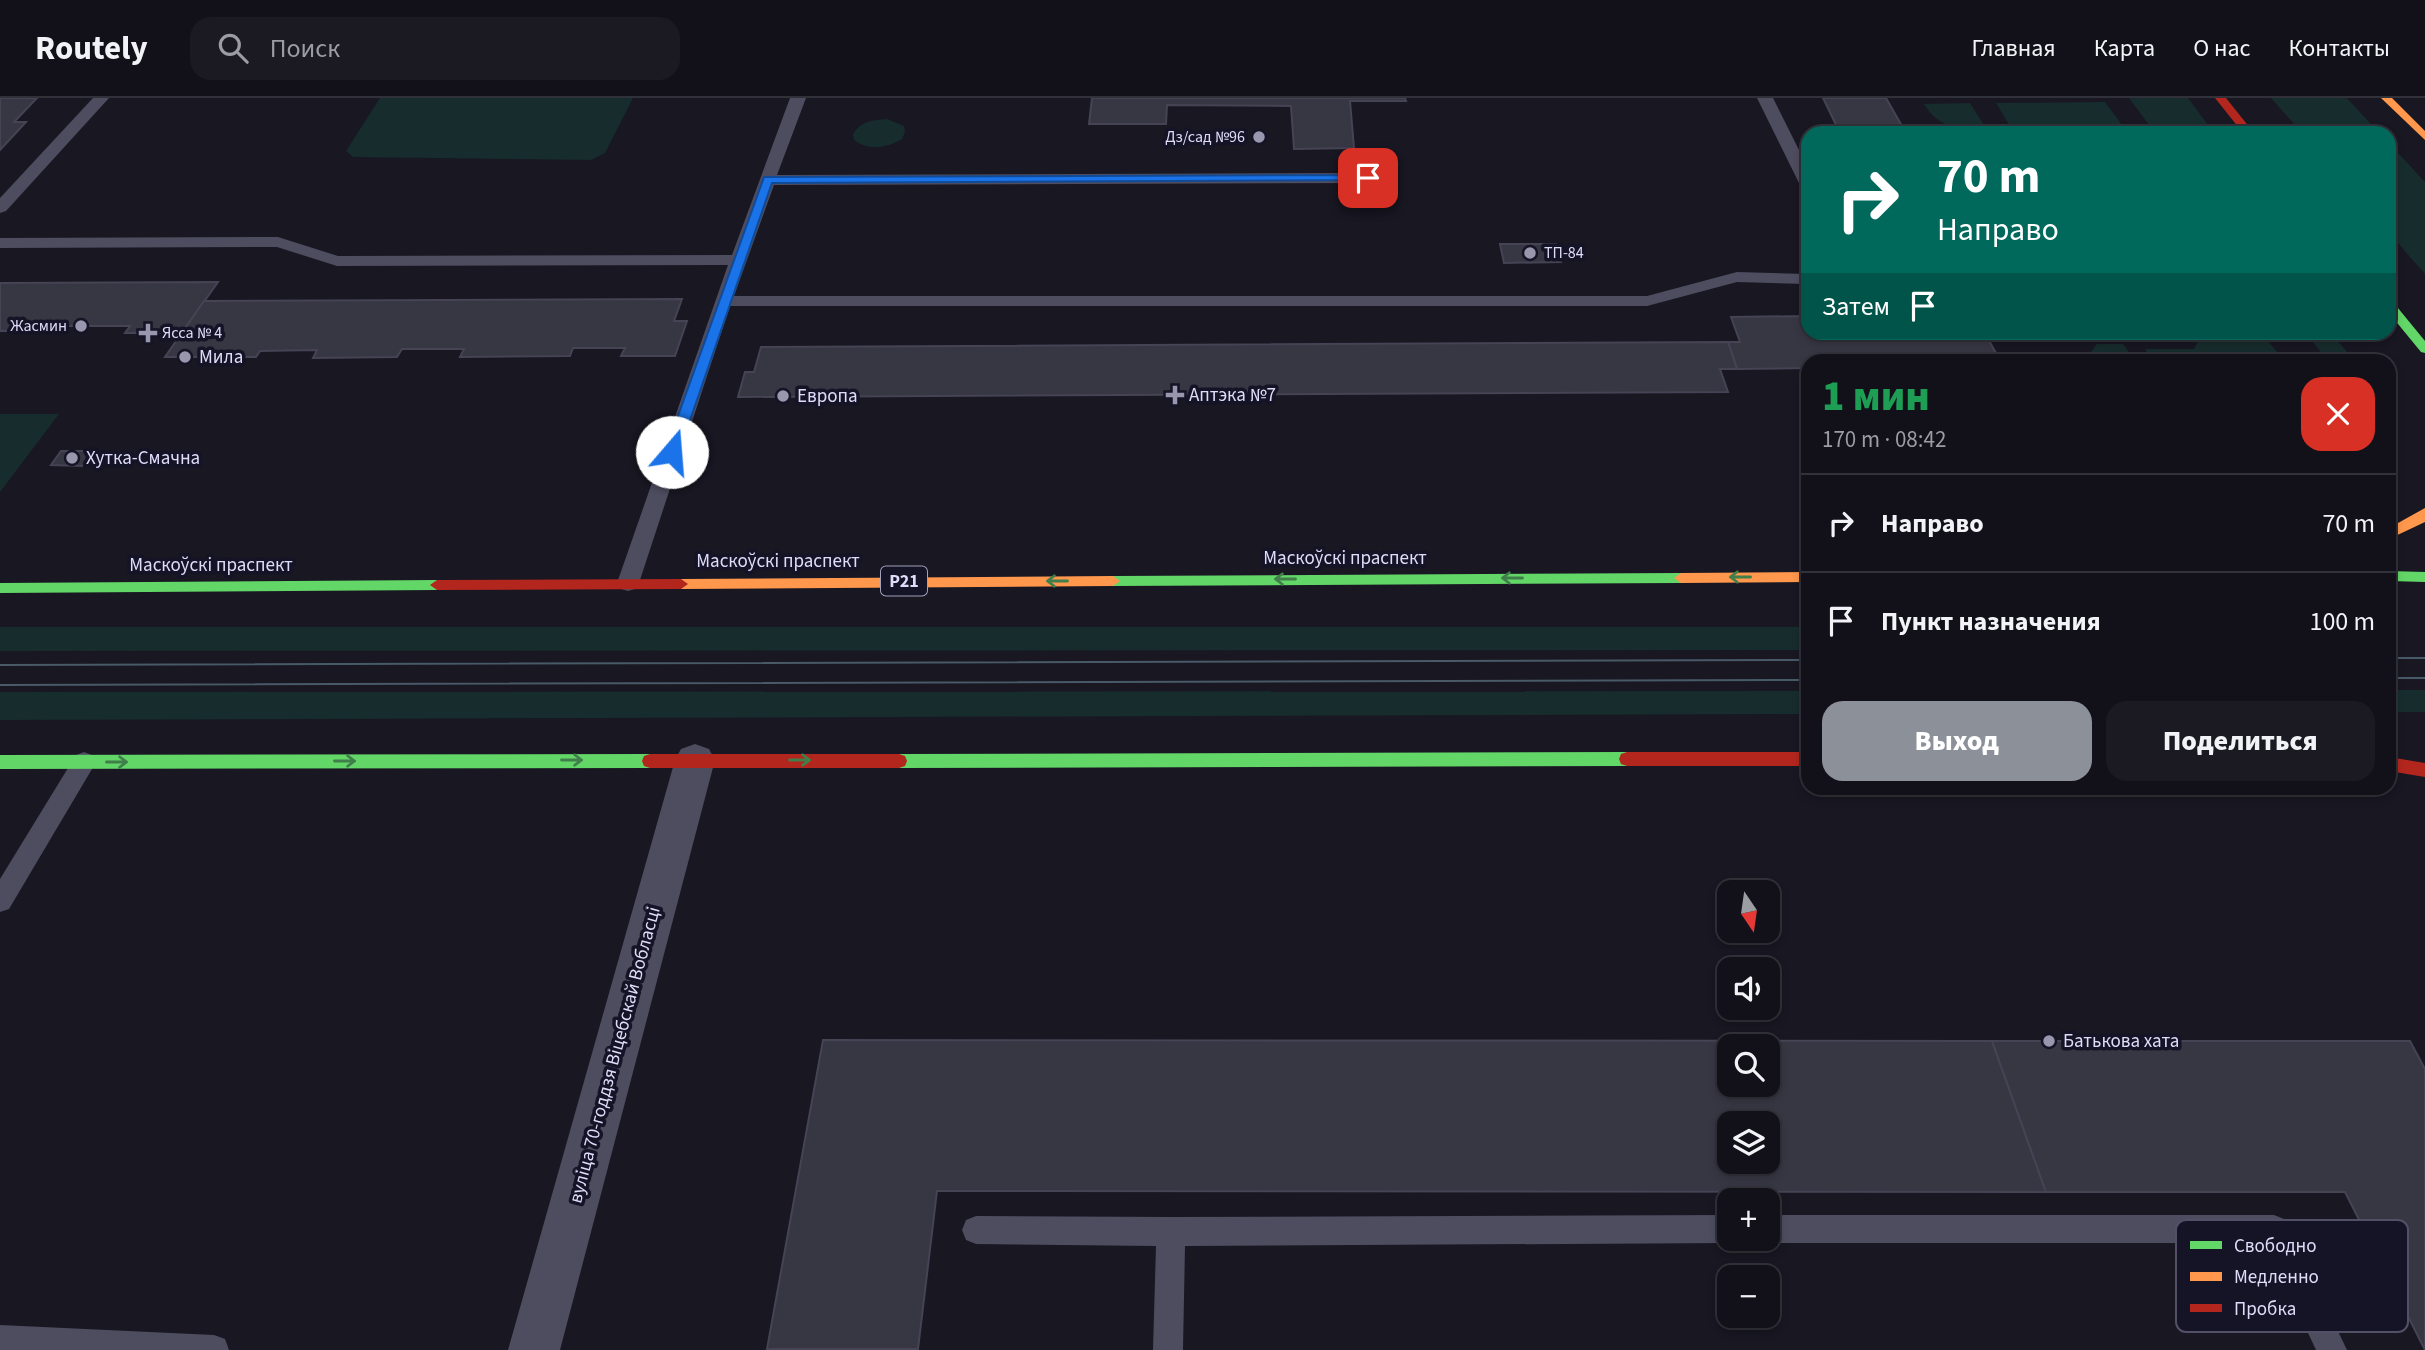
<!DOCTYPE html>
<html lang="ru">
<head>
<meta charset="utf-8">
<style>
  :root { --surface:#12111a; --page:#1b1a23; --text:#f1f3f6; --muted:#9c9da2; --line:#313139; --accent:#8c9099 }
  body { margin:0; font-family:"Source Sans 3",sans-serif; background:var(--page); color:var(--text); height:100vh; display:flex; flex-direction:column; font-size:26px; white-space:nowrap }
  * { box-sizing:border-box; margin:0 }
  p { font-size:23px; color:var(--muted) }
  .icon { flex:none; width:38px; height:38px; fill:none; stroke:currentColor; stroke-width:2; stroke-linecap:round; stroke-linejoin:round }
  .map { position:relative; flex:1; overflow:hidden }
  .sheet { position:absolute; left:1801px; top:256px; width:595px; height:441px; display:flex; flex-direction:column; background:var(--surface); border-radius:21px; box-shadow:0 4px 10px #0003,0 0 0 2px var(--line) }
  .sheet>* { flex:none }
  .top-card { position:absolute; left:1801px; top:28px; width:595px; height:214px; border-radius:21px; box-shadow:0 4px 10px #0003,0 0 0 2px var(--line); background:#00695c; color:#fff; overflow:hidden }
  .needle { width:46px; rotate:167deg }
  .controls { position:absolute; left:1717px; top:782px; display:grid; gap:14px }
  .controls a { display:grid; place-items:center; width:63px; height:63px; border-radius:14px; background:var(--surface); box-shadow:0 4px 10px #0003,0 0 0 2px var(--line); font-size:35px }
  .pin { position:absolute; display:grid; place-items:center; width:60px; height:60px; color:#fff; margin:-30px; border-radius:14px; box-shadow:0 4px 10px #0006 }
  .me { position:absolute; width:77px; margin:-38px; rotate:18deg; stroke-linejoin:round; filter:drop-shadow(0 0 5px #0008) }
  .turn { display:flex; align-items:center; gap:24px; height:147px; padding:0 21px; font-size:32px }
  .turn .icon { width:91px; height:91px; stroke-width:2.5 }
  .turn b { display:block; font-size:49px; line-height:60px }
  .then { display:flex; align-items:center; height:66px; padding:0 21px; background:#0003; gap:14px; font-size:26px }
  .round { display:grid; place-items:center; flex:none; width:74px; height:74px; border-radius:21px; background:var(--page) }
  .overview { display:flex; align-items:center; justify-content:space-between; height:119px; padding:0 21px }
  h1 { font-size:42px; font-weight:800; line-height:52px; color:#1e9e55 }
  .primary-button { display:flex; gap:14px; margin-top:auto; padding:14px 21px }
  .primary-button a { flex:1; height:80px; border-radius:21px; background:var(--accent); color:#fff; font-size:28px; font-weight:800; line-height:80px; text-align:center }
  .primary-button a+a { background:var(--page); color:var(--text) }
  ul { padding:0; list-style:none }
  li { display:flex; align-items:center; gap:21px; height:98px; padding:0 21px; border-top:2px solid var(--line) }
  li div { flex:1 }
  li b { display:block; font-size:26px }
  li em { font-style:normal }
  header { display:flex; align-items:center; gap:42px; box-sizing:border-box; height:98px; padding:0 35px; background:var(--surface); border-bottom:2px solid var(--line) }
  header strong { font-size:33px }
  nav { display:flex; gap:38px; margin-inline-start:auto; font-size:24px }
  .search { width:490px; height:63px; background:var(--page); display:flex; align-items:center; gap:18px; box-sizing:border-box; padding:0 24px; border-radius:21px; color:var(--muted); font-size:26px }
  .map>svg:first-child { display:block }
  .green { fill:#172c2c }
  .building { fill:#373643; stroke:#454354; stroke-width:2; fill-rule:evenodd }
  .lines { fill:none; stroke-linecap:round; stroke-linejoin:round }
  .lane { fill:#4e4d60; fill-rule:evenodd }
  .street { fill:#4e4d60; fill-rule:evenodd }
  .fast { fill:#63d668; fill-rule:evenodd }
  .slow { fill:#ff974d; fill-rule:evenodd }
  .jam { fill:#b3261e; fill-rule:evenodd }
  .tram { stroke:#485a68; stroke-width:2 }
  .oneway { stroke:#407e4a }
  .route { fill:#1a73e8; stroke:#114b97; stroke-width:2 }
  .poi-dot { fill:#9997ae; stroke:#151326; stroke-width:2.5 }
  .labels { text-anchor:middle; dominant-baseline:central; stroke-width:7; stroke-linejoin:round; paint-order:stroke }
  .far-poi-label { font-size:16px; fill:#dfdcfa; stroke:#151326; text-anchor:end }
  .shield { fill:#151326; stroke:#a2a0ba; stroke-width:2 }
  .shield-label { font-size:18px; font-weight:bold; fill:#dfdcfa }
  .poi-label { font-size:19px; fill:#dfdcfa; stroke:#151326; text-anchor:start }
  .street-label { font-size:19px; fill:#dfdcfa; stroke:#151326 }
  .key { fill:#151326; stroke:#524f66; stroke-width:2 }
  .key-label { font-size:19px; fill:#dfdcfa }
</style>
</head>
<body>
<header>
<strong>Routely</strong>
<div class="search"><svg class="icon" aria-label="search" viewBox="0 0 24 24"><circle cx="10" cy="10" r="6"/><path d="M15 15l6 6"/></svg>Поиск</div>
<nav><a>Главная</a><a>Карта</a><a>О нас</a><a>Контакты</a></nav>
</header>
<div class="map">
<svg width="2425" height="1252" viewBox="0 0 2425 1252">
  <rect width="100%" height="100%" fill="#181722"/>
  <g class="green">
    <path d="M380 0H633L605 55 591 62 353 59 346 53Z"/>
    <path d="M2129 0H2188L2214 35H2155Z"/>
    <path d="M2271 0H2347L2379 35H2302Z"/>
    <path d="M2105 4 2128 35H2014L1996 5Z"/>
    <path d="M1970 5 1989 35C1964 35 1937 29 1924 6Z"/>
    <path d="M887 21 904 28 905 34 902 41C887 50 869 53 854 42L853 36C861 23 873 22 887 21Z"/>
    <path d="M2389 45 2425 84V176L2389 135Z"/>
    <path d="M2202 235H2261L2284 262H2152L2145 251H2194Z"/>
    <path d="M2306 235H2331L2354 262H2327Z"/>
    <path d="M2097 246H2123L2134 262H2085Z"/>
    <path d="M0 316H59L0 394Z"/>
    <path d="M0 529H1808V552L0 553Z"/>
    <rect x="2389" y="592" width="36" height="22"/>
    <path d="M1808 593V616L0 622V594Z"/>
  </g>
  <g class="building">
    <path d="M0 0H37L14 24H26L0 52Z"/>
    <path d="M1092 0H1405L1406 3H1350L1354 50 1294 51 1291 8 1167 7 1166 26H1089Z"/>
    <path d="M1823 0H1886L1906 35H1840Z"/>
    <path d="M1500 146H1556L1561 164 1504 165Z"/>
    <path d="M218 184 182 235H125L130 228H59L56 233H0V185Z"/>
    <path d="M682 201 674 223H687L675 258H621L625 250H573L570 258 460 259 464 251H402L397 259 313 260 317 252 260 253 256 259H165L204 203Z"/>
    <path d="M1808 218V234H2018L2022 241H1988L2000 262H1808V270L1737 271 1728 244H1740L1731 219Z"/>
    <path d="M1728 244 1737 271H1720L1728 294 738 299 745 274H754L761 249Z"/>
    <path d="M61 353H93L82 368 51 367Z"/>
    <path d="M823 942 1992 943 2046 1094 937 1093 918 1251H767ZM1729 948H1768V987H1729ZM1729 1026H1768V1064H1729Z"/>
    <path d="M1992 943H2410L2425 971V1252L2345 1094H2046Z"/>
  </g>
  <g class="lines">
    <g class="lane">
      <path d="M93 0H109L6 113 0 115V100Z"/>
      <path d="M790 0H806L777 77 1368 75 1376 80 1368 85 774 87 734 198H1647L1737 174 1808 176V186L1737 184 1647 208H730L639 485 635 491 628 493 621 491 617 485 728 167 337 168 277 149 0 150V140L278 139 338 158 732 157Z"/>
      <path d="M1757 0H1773L1808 70V92L1800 87Z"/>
      <path d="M84 654 92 657 96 664 92 671 9 811 0 814V781L76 657Z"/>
      <path d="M1729 1117V1141H1739L1729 1145 1185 1148 1183 1252H1153L1156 1148 976 1146 966 1142 962 1132 966 1122 976 1118 1171 1119Z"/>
      <path d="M1768 1117H2274L2284 1121 2347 1252H2316L2266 1145H1768L1758 1141H1768Z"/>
      <path d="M0 1227 214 1237 225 1241 229 1252H0Z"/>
    </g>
    <path class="street" d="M695 646 709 651 715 662 560 1252H508L675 662 681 651Z"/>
    <g class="fast">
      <path d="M2389 203 2393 204 2425 243V255L2421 254 2389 215Z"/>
      <path d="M2389 473 2425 474V484L2389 483Z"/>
      <path d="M1681 475 1688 480 1681 485 1113 488 1106 483 1113 478Z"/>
      <path d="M437 482 444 487 437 492 0 495V485Z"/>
      <path d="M1627 654 1633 656 1635 661 1633 666 1627 668 899 670 893 668 891 663 893 658 899 656Z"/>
      <path d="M650 656 656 658 658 663 656 668 650 670 0 671V657Z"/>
    </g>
    <g class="slow">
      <path d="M2381 0H2392L2425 33V42Z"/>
      <path d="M2425 410V424L2389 441V430Z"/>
      <path d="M1808 474V484L1681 485 1674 480 1681 475Z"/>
      <path d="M1113 478 1120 483 1113 488 681 491 674 486 681 481Z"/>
    </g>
    <g class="jam">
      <path d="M2215 0H2226L2254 35H2243Z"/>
      <path d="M681 481 688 486 681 491 437 492 430 487 437 482Z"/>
      <path d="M1627 654H1808V668H1627L1621 666 1619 661 1621 656Z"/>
      <path d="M650 656H899L905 658 907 663 905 668 899 670H650L644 668 642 663 644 658Z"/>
      <path d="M2389 659 2425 665V679L2389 673Z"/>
    </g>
    <g class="tram">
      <path d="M2389 560H2425"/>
      <path d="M0 567 1808 562"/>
      <path d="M2389 580H2425"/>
      <path d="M0 587 1808 582"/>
    </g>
  </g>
  <defs><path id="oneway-shaft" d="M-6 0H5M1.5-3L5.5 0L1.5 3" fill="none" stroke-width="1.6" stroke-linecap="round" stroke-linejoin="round" transform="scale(1.75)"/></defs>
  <g class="oneway">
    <use href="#oneway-shaft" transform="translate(1740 479) rotate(180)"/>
    <use href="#oneway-shaft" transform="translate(1512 480) rotate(180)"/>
    <use href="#oneway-shaft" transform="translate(1285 481) rotate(180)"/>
    <use href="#oneway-shaft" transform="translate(1057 483) rotate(180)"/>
    <use href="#oneway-shaft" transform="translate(572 662)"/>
    <use href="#oneway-shaft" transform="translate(800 662)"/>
    <use href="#oneway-shaft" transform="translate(345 663)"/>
    <use href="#oneway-shaft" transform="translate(117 664)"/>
  </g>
  <path class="route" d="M1368 77 1372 78V82L772 85 679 354 672 358 665 354 764 79Z"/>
  <g class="poi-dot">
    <circle cx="1259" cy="39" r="7"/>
    <circle cx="1530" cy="155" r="7"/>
    <circle cx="81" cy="228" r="7"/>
    <path d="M144.5 224.5h7v7h7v7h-7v7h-7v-7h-7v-7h7z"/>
    <circle cx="185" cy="259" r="7"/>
    <path d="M1171.5 286.5h7v7h7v7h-7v7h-7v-7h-7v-7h7z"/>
    <circle cx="783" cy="298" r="7"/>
    <circle cx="72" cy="360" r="7"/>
    <circle cx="2049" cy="943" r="7"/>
  </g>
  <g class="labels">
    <g class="far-poi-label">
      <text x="1245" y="39">Дз/сад №96</text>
      <text x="1544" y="155" text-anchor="start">ТП-84</text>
      <text x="67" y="228">Жасмин</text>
      <text x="162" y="235" text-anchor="start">Ясса № 4</text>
    </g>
    <rect class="shield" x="881" y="468.5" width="46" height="29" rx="5"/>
    <g class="shield-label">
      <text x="904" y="483">Р21</text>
    </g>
    <g class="poi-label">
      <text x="199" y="259">Мила</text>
      <text x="1189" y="297">Аптэка №7</text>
      <text x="797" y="298">Европа</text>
      <text x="86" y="360">Хутка-Смачна</text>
      <text x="2063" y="943">Батькова хата</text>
    </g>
    <g class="street-label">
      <text x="1345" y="460">Маскоўскі праспект</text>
      <text x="778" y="463">Маскоўскі праспект</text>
      <text x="211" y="467">Маскоўскі праспект</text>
      <text transform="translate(615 957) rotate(-75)">вуліца 70-годдзя Віцебскай Вобласці</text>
    </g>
  </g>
  <rect x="2176" y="1122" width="232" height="112" rx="10" class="key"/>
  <rect x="2190" y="1143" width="32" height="8" fill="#63d668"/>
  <rect x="2190" y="1174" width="32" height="9" fill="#ff974d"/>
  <rect x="2190" y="1206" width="32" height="8" fill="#b3261e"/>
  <g class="key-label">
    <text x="2234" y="1154">Свободно</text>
    <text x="2234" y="1185">Медленно</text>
    <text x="2234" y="1217">Пробка</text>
  </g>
</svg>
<div class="controls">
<a><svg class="needle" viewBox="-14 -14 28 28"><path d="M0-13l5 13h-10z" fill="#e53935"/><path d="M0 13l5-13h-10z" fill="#9c9da2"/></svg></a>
<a><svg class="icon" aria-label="sound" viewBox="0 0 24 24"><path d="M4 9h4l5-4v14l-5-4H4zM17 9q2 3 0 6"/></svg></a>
<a><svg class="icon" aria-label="search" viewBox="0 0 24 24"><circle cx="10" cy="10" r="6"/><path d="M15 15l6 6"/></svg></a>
<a><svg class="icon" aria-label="layers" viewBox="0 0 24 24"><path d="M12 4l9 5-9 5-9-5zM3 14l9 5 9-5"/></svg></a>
<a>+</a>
<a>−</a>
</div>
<div class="pin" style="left:1368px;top:80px;background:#d93025"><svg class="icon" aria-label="arrive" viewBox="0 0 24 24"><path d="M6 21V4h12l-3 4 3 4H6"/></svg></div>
<svg class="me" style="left:672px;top:354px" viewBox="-20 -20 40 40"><circle r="19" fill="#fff"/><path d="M0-13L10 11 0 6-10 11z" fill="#1a73e8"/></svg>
<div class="top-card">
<div class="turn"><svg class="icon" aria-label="right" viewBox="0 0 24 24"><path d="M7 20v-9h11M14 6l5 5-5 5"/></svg><div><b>70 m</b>Направо</div></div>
<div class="then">Затем<svg class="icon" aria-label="arrive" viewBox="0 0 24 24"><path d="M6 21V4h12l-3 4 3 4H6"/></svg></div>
</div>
<section class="sheet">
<div class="overview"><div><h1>1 мин</h1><p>170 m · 08:42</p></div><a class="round" style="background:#d93025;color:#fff"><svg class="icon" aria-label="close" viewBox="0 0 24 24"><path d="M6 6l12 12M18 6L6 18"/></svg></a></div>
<ul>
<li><svg class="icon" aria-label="right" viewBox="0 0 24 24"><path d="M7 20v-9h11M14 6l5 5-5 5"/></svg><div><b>Направо</b></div><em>70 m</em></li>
<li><svg class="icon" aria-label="arrive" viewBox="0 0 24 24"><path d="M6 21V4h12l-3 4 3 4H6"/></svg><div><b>Пункт назначения</b></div><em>100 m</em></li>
</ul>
<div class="primary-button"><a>Выход</a><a>Поделиться</a></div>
</section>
</div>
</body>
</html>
